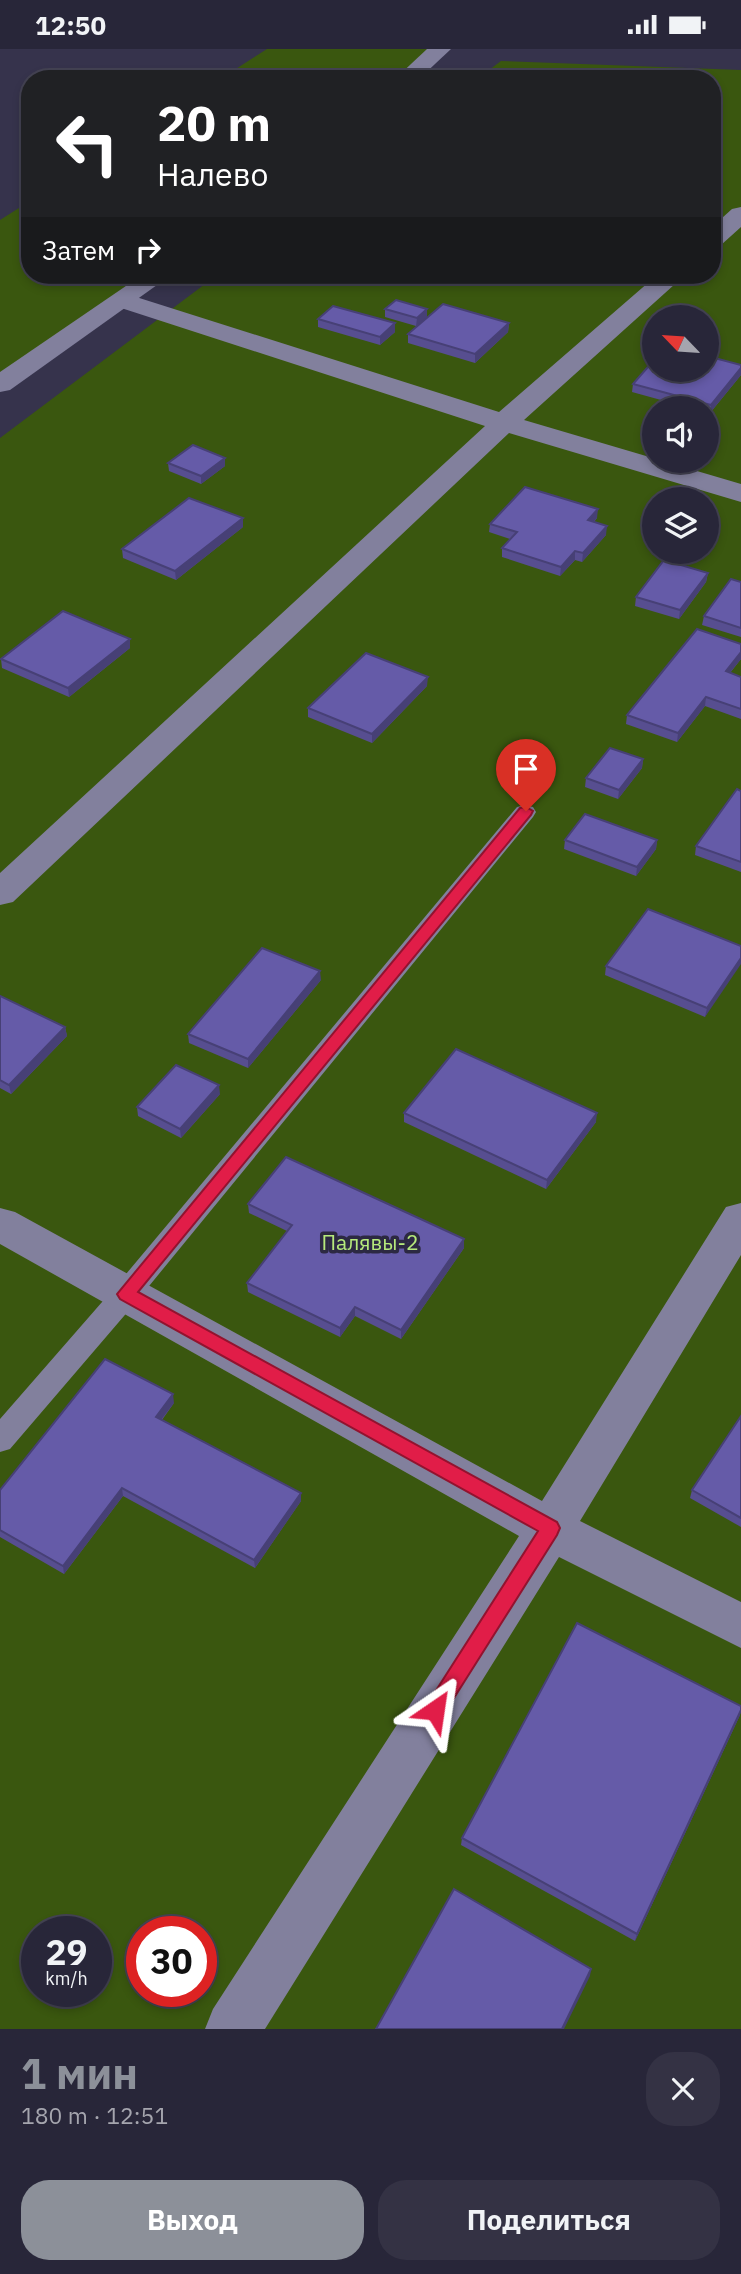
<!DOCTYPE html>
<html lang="ru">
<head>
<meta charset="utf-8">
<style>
  :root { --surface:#282639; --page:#343244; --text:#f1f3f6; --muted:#a5a5ae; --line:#444353; --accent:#8c9099 }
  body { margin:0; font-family:"IBM Plex Sans",sans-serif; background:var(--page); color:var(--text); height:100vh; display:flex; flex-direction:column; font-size:26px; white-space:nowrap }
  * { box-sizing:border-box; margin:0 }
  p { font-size:23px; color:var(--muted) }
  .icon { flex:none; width:38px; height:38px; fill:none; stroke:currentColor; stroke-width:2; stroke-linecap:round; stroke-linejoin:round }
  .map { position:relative; height:1980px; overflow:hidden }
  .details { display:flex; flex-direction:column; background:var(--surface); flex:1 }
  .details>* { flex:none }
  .top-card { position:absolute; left:21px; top:21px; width:700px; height:214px; border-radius:28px; box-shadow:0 4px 10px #0003,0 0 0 2px var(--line); background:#202124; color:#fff; overflow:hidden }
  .needle { width:46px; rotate:295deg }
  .tools { position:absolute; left:642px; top:256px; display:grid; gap:14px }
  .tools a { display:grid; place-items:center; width:77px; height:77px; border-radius:50%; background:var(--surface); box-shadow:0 4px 10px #0003,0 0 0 2px var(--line); font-size:35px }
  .speed { position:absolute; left:21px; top:1867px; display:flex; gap:14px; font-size:35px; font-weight:700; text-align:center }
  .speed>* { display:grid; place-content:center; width:91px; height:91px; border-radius:50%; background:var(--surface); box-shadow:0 4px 10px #0003,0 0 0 2px var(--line); line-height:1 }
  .speed small { font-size:18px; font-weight:400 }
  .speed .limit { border:10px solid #d22; background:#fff; color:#111 }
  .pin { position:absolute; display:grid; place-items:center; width:60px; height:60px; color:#fff; margin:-72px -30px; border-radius:50% 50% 50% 0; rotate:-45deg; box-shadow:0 0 7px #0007 }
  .pin .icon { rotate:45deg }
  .me { position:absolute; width:77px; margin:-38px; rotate:32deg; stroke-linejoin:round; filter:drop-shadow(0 0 5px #0008) }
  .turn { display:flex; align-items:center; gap:24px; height:147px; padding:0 21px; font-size:32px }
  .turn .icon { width:91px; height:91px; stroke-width:2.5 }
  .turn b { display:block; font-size:49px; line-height:60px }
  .then { display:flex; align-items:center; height:66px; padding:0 21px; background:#0003; gap:14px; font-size:26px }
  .round { display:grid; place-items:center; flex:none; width:74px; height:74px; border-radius:28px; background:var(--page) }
  .head { display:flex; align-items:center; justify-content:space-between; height:119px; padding:0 21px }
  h1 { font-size:42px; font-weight:800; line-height:52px; color:var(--accent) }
  .button { display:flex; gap:14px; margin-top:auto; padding:14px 21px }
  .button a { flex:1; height:80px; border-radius:28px; background:var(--accent); color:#fff; font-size:28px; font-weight:800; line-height:80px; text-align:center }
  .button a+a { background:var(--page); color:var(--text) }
  .status { display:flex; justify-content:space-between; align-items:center; height:49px; padding:0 35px; background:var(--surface); direction:ltr }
  .status svg { height:19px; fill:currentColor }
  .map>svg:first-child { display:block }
  .green { fill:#3a570f; fill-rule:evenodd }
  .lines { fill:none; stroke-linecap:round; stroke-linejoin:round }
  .lane { fill:#82809d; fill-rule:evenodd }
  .street { fill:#82809d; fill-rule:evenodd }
  .secondary { fill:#82809d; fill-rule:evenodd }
  .wall { fill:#574e90 }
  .shaded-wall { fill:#474076 }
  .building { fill:#655ba8; stroke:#474076; stroke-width:2 }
  .route { fill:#e11d48; stroke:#92132f; stroke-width:2 }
  .labels { text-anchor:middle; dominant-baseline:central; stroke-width:7; stroke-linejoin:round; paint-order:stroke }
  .park-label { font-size:21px; fill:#b6ea7c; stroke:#2c2942 }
</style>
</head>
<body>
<div class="status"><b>12:50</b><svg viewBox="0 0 49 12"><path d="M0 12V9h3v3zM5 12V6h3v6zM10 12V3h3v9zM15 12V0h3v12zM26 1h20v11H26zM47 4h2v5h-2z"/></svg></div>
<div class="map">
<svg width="741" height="1980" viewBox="0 0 741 1980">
  <rect width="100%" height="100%" fill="#36334c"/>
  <g class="green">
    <path d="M267 0H440L406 30H220Z"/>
    <path d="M501 12 741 21V1980H0V389L217 226H712V30H477ZM654 268H707V320H654ZM654 359H707V411H654ZM654 450H707V502H654ZM37 1883H96V1942H37ZM142 1883H201V1942H142Z"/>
    <path d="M30 152V226H158L0 335V171Z"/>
  </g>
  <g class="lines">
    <path class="lane" d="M525 756 533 758 536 763 533 768 136 1253 10 1400 0 1403V1370L116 1237 517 758Z"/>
    <g class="street">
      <path d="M741 158V178L721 196 712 198V178L732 160Z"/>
      <path d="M657 226H685L524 371 741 435V453L509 384 13 853 0 856V824L485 377 115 257 111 252 115 247H133L499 363Z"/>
      <path d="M741 1154V1206L580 1472 741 1553V1599L559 1508 265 1980H205L213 1960 519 1487 0 1195V1159L15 1163 542 1452 726 1158Z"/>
    </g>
    <g class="secondary">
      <path d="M427 0H451L419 30H395Z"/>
      <path d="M142 226H171L10 341 0 343V323Z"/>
    </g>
  </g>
  <g class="wall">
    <path d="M522 226H538L534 229Z"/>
    <path d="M385 260H427V269L416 277 385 268Z"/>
    <path d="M318 270 395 283 380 296 318 278Z"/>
    <path d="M509 274 508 283 475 314 408 294V285Z"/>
    <path d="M741 319V326L710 364 707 363V359H690L632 343 633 335Z"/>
    <path d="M225 409V417L201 435 169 422 168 414Z"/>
    <path d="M597 469 594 473 606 486 582 513 575 511 560 527 502 508V499L510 490 489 483 490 475Z"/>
    <path d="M243 478 176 531 123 509 122 500Z"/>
    <path d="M708 524 706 533 679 570 635 557 636 548Z"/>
    <path d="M741 533V588L702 576 704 567Z"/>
    <path d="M741 595V610L730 624 741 628V670L705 657 677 693 626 675 627 666Z"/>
    <path d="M130 599 69 648 2 619 1 610Z"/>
    <path d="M427 637 372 694 308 668V659Z"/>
    <path d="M643 710 642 719 618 750 585 738 586 729Z"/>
    <path d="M741 742V823L695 806 696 797Z"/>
    <path d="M565 791H657L656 800 636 827 564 800Z"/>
    <path d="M741 897 705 968 605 926 606 917Z"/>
    <path d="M321 931 248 1019 189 994 188 985Z"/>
    <path d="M0 947 65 978 67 987 11 1045 0 1039Z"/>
    <path d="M220 1045 181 1089 138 1067 137 1058Z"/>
    <path d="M404 1064 596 1073 546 1140 404 1073Z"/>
    <path d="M248 1155 464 1199 401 1290 355 1267 340 1288 248 1243 247 1234 287 1182 249 1164Z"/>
    <path d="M174 1354 162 1371 301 1444V1452L255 1519 123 1447 64 1525 0 1488V1441Z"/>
    <path d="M741 1367V1478L690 1449 692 1441Z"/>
    <path d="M741 1657 740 1666 635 1892 461 1796 462 1789Z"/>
  </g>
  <g class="shaded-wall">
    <path d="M719 92 718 100 712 105V98Z"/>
    <path d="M427 260V269L416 277 417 269Z"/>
    <path d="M395 274V283L380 296V288Z"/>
    <path d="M509 274 508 283 475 314V305Z"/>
    <path d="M741 319V326L710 364 711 356Z"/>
    <path d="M225 409V417L201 435V427Z"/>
    <path d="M598 460 597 469 587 480 588 471Z"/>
    <path d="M243 469V478L176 531 175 522Z"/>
    <path d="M607 477 606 486 582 513 583 504Z"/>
    <path d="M575 502V511L560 527 561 518Z"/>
    <path d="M708 524 706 533 679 570 680 561Z"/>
    <path d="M130 590V599L69 648 68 639Z"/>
    <path d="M741 603V610L724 631 726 622Z"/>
    <path d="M428 628 427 637 372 694V685Z"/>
    <path d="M706 648 705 657 677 693 678 684Z"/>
    <path d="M643 710 642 719 618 750 619 741Z"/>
    <path d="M657 791 656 800 636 827 637 818Z"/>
    <path d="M741 909V915L705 968 707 959Z"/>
    <path d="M320 922 321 931 248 1019V1010Z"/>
    <path d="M65 978 67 987 11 1045 9 1036Z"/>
    <path d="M219 1036 220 1045 181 1089 180 1080Z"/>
    <path d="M597 1064 596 1073 546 1140 547 1131Z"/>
    <path d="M464 1190V1199L401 1290V1281Z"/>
    <path d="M355 1258V1267L340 1288V1279Z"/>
    <path d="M173 1345 174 1354 157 1376 156 1368Z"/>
    <path d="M122 1439 123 1447 64 1525 63 1517Z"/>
    <path d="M301 1444V1452L255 1519 254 1511Z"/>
    <path d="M741 1661 740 1666 635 1892 637 1885Z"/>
    <path d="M591 1920 590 1927 564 1980H562Z"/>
  </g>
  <g class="building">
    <path d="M712 90 719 92 712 98Z"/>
    <path d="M396 251 427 260 417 269 385 260Z"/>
    <path d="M443 255 509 274 475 305 408 285Z"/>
    <path d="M333 257 395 274 380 288 318 270Z"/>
    <path d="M707 307 741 316V319L711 356 633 335 654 311V320H707Z"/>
    <path d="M193 396 225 409 201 427 168 414Z"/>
    <path d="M525 438 598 460 588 471 607 477 583 504 575 502 561 518 502 499 517 483 490 475Z"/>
    <path d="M189 449 243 469 175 522 122 500Z"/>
    <path d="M664 511 708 524 680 561 636 548Z"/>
    <path d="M731 530 741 533V579L704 567Z"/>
    <path d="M63 562 130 590 68 639 1 610Z"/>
    <path d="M697 580 741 595V603L726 622 741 628V660L706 648 678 684 627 666Z"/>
    <path d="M366 604 428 628 372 685 308 659Z"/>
    <path d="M610 699 643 710 619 741 586 729Z"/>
    <path d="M737 740 741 742V813L696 797Z"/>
    <path d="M585 765 657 791 637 818 565 791Z"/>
    <path d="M648 860 741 897V909L707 959 606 917Z"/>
    <path d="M262 899 320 922 248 1010 188 985Z"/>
    <path d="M0 947 65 978 9 1036 0 1031Z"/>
    <path d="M456 1000 597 1064 547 1131 404 1064Z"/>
    <path d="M176 1016 219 1036 180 1080 137 1058Z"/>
    <path d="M286 1108 464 1190 401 1281 355 1258 340 1279 247 1234 292 1176 248 1155Z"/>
    <path d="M105 1310 173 1345 156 1368 301 1444 254 1511 122 1439 63 1517 0 1481V1441Z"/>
    <path d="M741 1367V1469L692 1441Z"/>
    <path d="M577 1574 741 1657V1661L637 1885 462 1789Z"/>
    <path d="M454 1840 591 1920 562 1980H376Z"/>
  </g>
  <path class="route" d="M526 758 533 762 531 766 138 1243 557 1473 560 1479 557 1486 442 1668 435 1671 428 1668 425 1661 428 1654 538 1482 120 1250 117 1245 520 759Z"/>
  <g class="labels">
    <g class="park-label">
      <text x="370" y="1193">Палявы-2</text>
    </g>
  </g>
</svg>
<div class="tools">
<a><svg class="needle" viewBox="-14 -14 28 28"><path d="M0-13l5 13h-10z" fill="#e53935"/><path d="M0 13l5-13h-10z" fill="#a5a5ae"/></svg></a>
<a><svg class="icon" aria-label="sound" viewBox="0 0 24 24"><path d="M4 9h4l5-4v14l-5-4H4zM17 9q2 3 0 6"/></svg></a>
<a><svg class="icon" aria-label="layers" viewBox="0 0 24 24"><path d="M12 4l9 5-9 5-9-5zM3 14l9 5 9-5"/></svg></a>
</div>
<div class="speed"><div>29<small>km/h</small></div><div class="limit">30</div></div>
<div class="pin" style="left:526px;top:762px;background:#d93025"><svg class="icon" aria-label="arrive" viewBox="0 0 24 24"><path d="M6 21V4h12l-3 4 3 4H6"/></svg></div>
<svg class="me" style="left:435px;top:1661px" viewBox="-20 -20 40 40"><path d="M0-17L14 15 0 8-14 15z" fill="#e11d48" stroke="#fff" stroke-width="4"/></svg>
<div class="top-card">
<div class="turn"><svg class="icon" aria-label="left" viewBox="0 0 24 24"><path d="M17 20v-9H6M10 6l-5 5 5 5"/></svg><div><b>20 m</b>Налево</div></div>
<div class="then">Затем<svg class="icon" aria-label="right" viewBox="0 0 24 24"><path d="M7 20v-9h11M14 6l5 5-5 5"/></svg></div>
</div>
</div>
<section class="details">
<div class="head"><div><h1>1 мин</h1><p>180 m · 12:51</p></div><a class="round"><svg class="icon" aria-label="close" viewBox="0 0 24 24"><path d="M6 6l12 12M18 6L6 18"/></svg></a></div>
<div class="button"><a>Выход</a><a>Поделиться</a></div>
</section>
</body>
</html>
